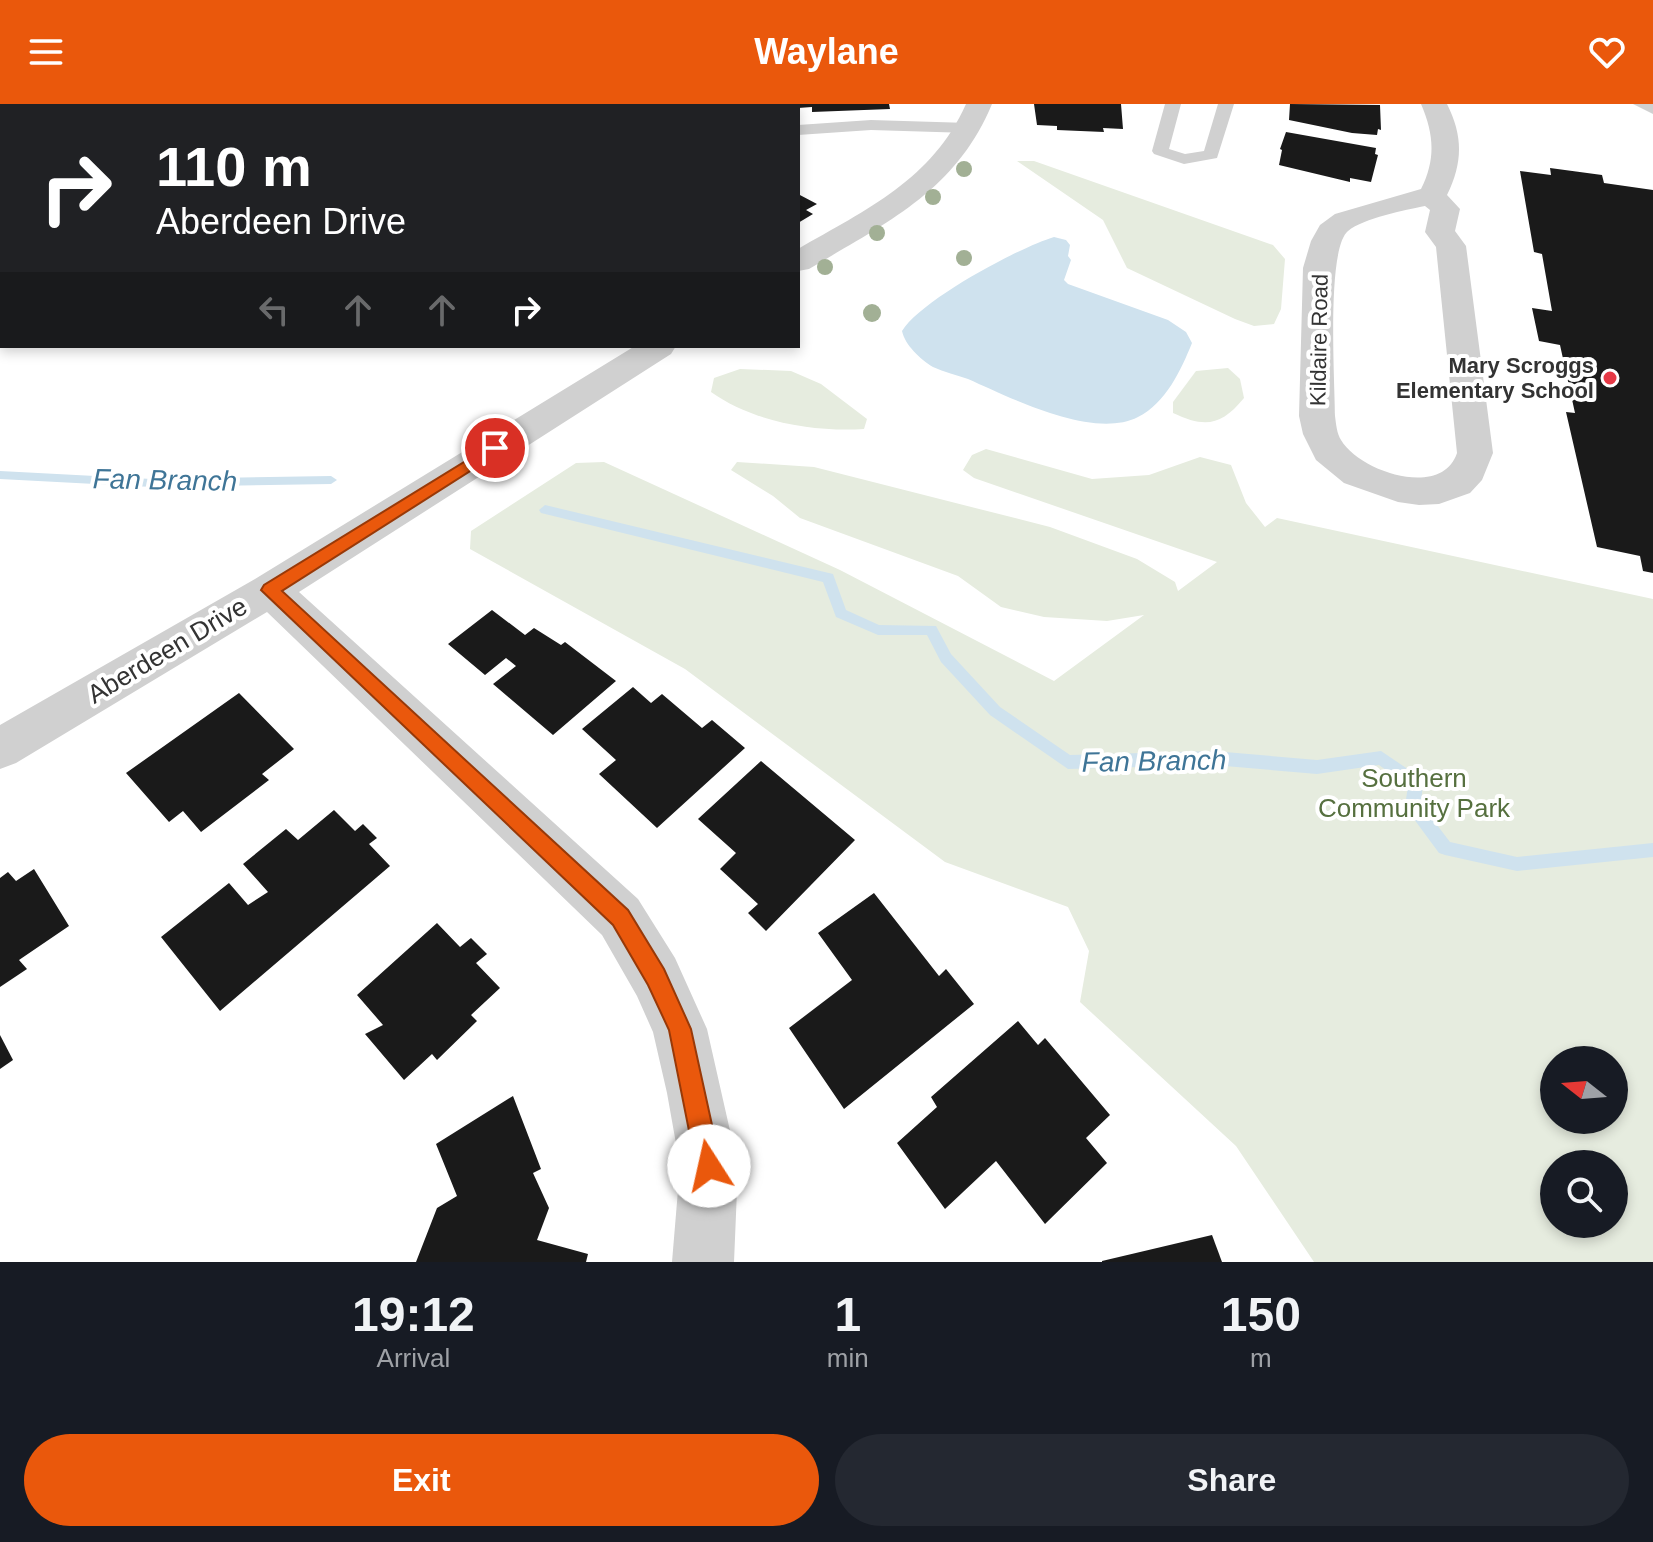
<!DOCTYPE html>
<html lang="en">
<head>
<meta charset="utf-8">
<style>
  :root { --surface:#171b24; --page:#242831; --text:#f1f3f6; --muted:#9ea1a6; --accent:#ea580c }
  body { margin:0; font-family:Arial,sans-serif; background:var(--page); color:var(--text); height:100vh; display:flex; flex-direction:column; font-size:30px; white-space:nowrap }
  * { box-sizing:border-box; margin:0 }
  p { font-size:26px; color:var(--muted) }
  .icon { flex:none; width:44px; height:44px; fill:none; stroke:currentColor; stroke-width:2; stroke-linecap:round; stroke-linejoin:round }
  .map { position:relative; height:1158px; overflow:hidden }
  .sheet { display:flex; flex-direction:column; background:var(--surface); flex:1 }
  .sheet>* { flex:none }
  .banner { position:absolute; left:0px; top:0px; width:800px; height:244px; box-shadow:0 4px 12px #0003; background:#202124; color:#fff; overflow:hidden }
  .needle { width:52px; rotate:287deg }
  .controls { position:absolute; left:1540px; top:942px; display:grid; gap:16px }
  .controls a { display:grid; place-items:center; width:88px; height:88px; border-radius:50%; background:var(--surface); box-shadow:0 4px 12px #0003; font-size:40px }
  .pin { position:absolute; display:grid; place-items:center; width:68px; height:68px; color:#fff; margin:-34px; border:4px solid #fff; border-radius:50%; box-shadow:0 2px 8px #0007 }
  .me { position:absolute; width:88px; margin:-44px; rotate:350deg; stroke-linejoin:round; filter:drop-shadow(0 0 6px #0008) }
  .turn { display:flex; align-items:center; gap:28px; height:168px; padding:0 24px; font-size:36px }
  .turn .icon { width:104px; height:104px; stroke-width:2.5 }
  .turn b { display:block; font-size:56px; line-height:68px }
  .lanes { display:flex; align-items:center; height:76px; padding:0 24px; background:#0003; justify-content:center; gap:40px; direction:ltr }
  .lanes .off { opacity:.35 }
  .eta { display:flex; justify-content:space-evenly; align-items:center; height:136px; text-align:center }
  .eta b { font-size:48px; font-weight:700; line-height:56px }
  .action { display:flex; gap:16px; margin-top:auto; padding:16px 24px }
  .action a { flex:1; height:92px; border-radius:48px; background:var(--accent); color:#fff; font-size:32px; font-weight:700; line-height:92px; text-align:center }
  .action a+a { background:var(--page); color:var(--text) }
  header { display:flex; justify-content:space-between; align-items:center; height:104px; padding:0 24px; background:var(--accent); color:#fff; font-size:36px; font-weight:700 }
  .map>svg:first-child { display:block }
  .green { fill:#e6ecdf; fill-rule:evenodd }
  .water { fill:#cfe2ee }
  .lines { fill:none; stroke-linecap:round; stroke-linejoin:round }
  .stream { fill:#cfe2ee; fill-rule:evenodd }
  .building { fill:#1a1a1a }
  .lane { fill:#d0d0d0; fill-rule:evenodd }
  .street { fill:#d0d0d0; fill-rule:evenodd }
  .tree { fill:#a2b095 }
  .route { fill:#ea580c; stroke:#983908; stroke-width:2 }
  .poi-dot { fill:#e63946; stroke:#fff; stroke-width:3 }
  .labels { text-anchor:middle; dominant-baseline:central; stroke-width:8; stroke-linejoin:round; paint-order:stroke }
  .far-street-label { font-size:22px; fill:#333; stroke:#fff }
  .far-poi-label { font-size:22px; font-weight:bold; fill:#333; stroke:#fff; text-anchor:end }
  .street-label { font-size:26px; fill:#333; stroke:#fff }
  .park-label { font-size:26px; fill:#56703f; stroke:#fff }
  .water-label { font-size:28px; font-style:italic; fill:#3f7597; stroke:#fff }
</style>
</head>
<body>
<header><svg class="icon" aria-label="menu" viewBox="0 0 24 24"><path d="M4 6h16M4 12h16M4 18h16"/></svg>Waylane<svg class="icon" aria-label="heart" viewBox="0 0 24 24"><path d="M12 20l-8-8c-3-5 5-10 8-4 3-6 11-1 8 4z"/></svg></header>
<div class="map">
<svg width="1653" height="1158" viewBox="0 0 1653 1158">
  <rect width="100%" height="100%" fill="#fff"/>
  <g class="green">
    <path d="M1017 57H1034L1273 141 1285 155 1281 205 1274 220 1254 222 1235 215 1127 164 1103 116Z"/>
    <path d="M1228 264 1240 275 1244 294C1221 322 1205 324 1173 309V298L1196 267Z"/>
    <path d="M740 265 791 267 821 280 867 315 864 325C813 328 753 318 711 288L714 274Z"/>
    <path d="M986 345 1092 375 1149 371 1200 353 1231 361 1246 399 1265 423 1277 414 1653 495V1158H1314L1236 1042 1080 898 1089 847 1068 803 945 758 685 565 470 445 471 427 576 359 604 358 840 466 1054 577 1144 511 1107 517 1044 513 1001 503 958 472 800 414 773 392 731 366 737 358 814 363 1050 423 1137 455 1175 478 1178 487 1217 458 974 374 963 366 972 351ZM1554 956H1614V1016H1554ZM1554 1060H1614V1120H1554Z"/>
  </g>
  <path class="water" d="M1054 133 1066 136 1070 141 1068 152 1071 156 1064 176 1068 180 1168 216 1186 228 1192 239C1181 266 1166 299 1138 313 1093 336 1011 294 968 275 957 271 944 268 933 263 920 255 905 241 902 227 921 196 1018 144 1054 133Z"/>
  <g class="lines">
    <g class="stream">
      <path d="M0 367 152 375 331 372 337 376 331 380 152 383 0 375Z"/>
      <path d="M545 401 833 470 846 506 879 521 936 522 951 550 1000 603 1070 651 1213 647 1317 656 1381 647 1421 674 1423 679 1421 700 1450 738 1517 753 1653 739V753L1517 767 1445 751 1439 749 1408 707 1405 702 1408 682 1379 661 1317 670 1213 661 1068 665 990 611 941 558 927 531H878L836 513 823 478 541 409 539 406Z"/>
    </g>
  </g>
  <g class="building">
    <path d="M798 0H889L890 5 812 8V3L798 4Z"/>
    <path d="M1034 0H1121L1123 25 1103 24 1104 28 1057 26V22L1037 21Z"/>
    <path d="M1290 0 1380 1 1381 26 1378 25 1377 31 1352 29 1289 16Z"/>
    <path d="M1286 28 1376 44 1375 50 1378 51 1371 78 1350 74V78L1279 61 1282 46 1280 45Z"/>
    <path d="M1550 64 1602 71 1604 79 1653 86V469L1643 467 1640 452 1597 443 1566 308 1575 309 1560 241 1539 237 1532 204 1552 207 1542 150 1534 148 1520 67 1551 71Z"/>
    <path d="M798 90 817 100 806 106 813 110 798 119Z"/>
    <path d="M492 506 525 531 534 524 561 541 565 538 616 577 553 631 493 580 516 562 506 554 485 571 448 540Z"/>
    <path d="M633 583 651 599 662 590 702 624 712 616 745 644 657 724 599 670 616 656 582 625Z"/>
    <path d="M239 589 294 645 262 670 269 676 201 728 183 707 169 718 126 669Z"/>
    <path d="M761 657 855 736 766 827 748 809 758 800 720 765 736 749 698 715Z"/>
    <path d="M334 706 355 727 363 720 377 734 369 740 390 762 220 907 161 833 229 779 248 801 268 788 243 760 286 725 298 736Z"/>
    <path d="M34 765 69 822 19 856 27 865 0 883V774L8 768 16 777Z"/>
    <path d="M874 789 939 872 946 865 974 900 844 1005 789 924 852 876 818 829Z"/>
    <path d="M437 819 460 843 471 834 487 850 476 859 500 884 471 911 477 917 437 956 432 950 404 976 365 930 383 921 357 891Z"/>
    <path d="M1018 917 1038 941 1045 934 1110 1011 1086 1034 1107 1059 1045 1120 996 1057 945 1105 897 1039 937 1003 931 993Z"/>
    <path d="M0 931 13 956 0 965Z"/>
    <path d="M513 992 541 1065 533 1069 549 1104 537 1136 588 1150 586 1158H416L437 1104 457 1092 436 1040Z"/>
    <path d="M1212 1131 1222 1158H1102V1157Z"/>
  </g>
  <g class="lines">
    <g class="lane">
      <path d="M261 0H278L280 2H263Z"/>
      <path d="M1165 0H1181L1169 45 1185 50 1204 47 1218 0H1234L1217 54 1184 60 1154 50 1152 47Z"/>
      <path d="M1633 0H1653V10Z"/>
      <path d="M871 16 969 19 977 24 969 29 871 26 798 31V21Z"/>
      <rect x="0" y="123" width="2" height="10"/>
    </g>
    <g class="street">
      <path d="M137 0H169L136 2Z"/>
      <path d="M966 0H992C956 87 886 119 809 165L798 167V145C867 105 932 76 966 0Z"/>
      <path d="M1421 0H1447C1463 32 1463 58 1447 91L1460 105 1455 127 1466 142 1493 349 1482 376 1470 389 1439 400 1419 401 1398 398 1344 379 1316 356 1303 330 1299 312 1303 164 1311 137 1320 121 1335 110 1421 85C1436 55 1434 30 1421 0ZM1425 102 1430 106 1425 128 1436 143 1457 349C1442 395 1360 368 1341 336 1337 330 1336 320 1335 312 1335 279 1326 145 1348 127 1364 114 1405 106 1425 102Z"/>
      <path d="M0 35H2L0 52Z"/>
      <path d="M635 242H676L671 250 299 488 638 795 675 854 707 925 738 1062 734 1158H672L680 1062 667 989 653 928 637 892 602 831 267 508 16 659 0 665V621L255 475Z"/>
    </g>
  </g>
  <g class="tree">
    <circle cx="964" cy="65" r="8"/>
    <circle cx="933" cy="93" r="8"/>
    <circle cx="877" cy="129" r="8"/>
    <circle cx="964" cy="154" r="8"/>
    <circle cx="825" cy="163" r="8"/>
    <circle cx="872" cy="209" r="9"/>
  </g>
  <path class="route" d="M495 339 502 344 500 348 282 487 628 806 664 865 691 925 721 1062 717 1071 709 1075 700 1071 696 1062 669 926 648 881 613 821 261 486 264 481Z"/>
  <circle class="poi-dot" cx="1610" cy="274" r="8"/>
  <g class="labels">
    <g class="far-street-label">
      <text transform="translate(1319 236) rotate(-89)">Kildaire Road</text>
    </g>
    <g class="far-poi-label">
      <text x="1594" y="261">Mary Scroggs<tspan x="1594" dy="25">Elementary School</tspan></text>
    </g>
    <g class="street-label">
      <text transform="translate(167 546) rotate(-31)">Aberdeen Drive</text>
    </g>
    <g class="park-label">
      <text x="1414" y="674">Southern<tspan x="1414" dy="30">Community Park</tspan></text>
    </g>
    <g class="water-label">
      <text transform="translate(165 376) rotate(1)">Fan Branch</text>
      <text transform="translate(1154 657) rotate(-1)">Fan Branch</text>
    </g>
  </g>
</svg>
<div class="controls">
<a><svg class="needle" viewBox="-14 -14 28 28"><path d="M0-13l5 13h-10z" fill="#e53935"/><path d="M0 13l5-13h-10z" fill="#9ea1a6"/></svg></a>
<a><svg class="icon" aria-label="search" viewBox="0 0 24 24"><circle cx="10" cy="10" r="6"/><path d="M15 15l6 6"/></svg></a>
</div>
<div class="pin" style="left:495px;top:344px;background:#d93025"><svg class="icon" aria-label="arrive" viewBox="0 0 24 24"><path d="M6 21V4h12l-3 4 3 4H6"/></svg></div>
<svg class="me" style="left:709px;top:1062px" viewBox="-20 -20 40 40"><circle r="19" fill="#fff"/><path d="M0-13L10 11 0 6-10 11z" fill="#ea580c"/></svg>
<div class="banner">
<div class="turn"><svg class="icon" aria-label="right" viewBox="0 0 24 24"><path d="M7 20v-9h11M14 6l5 5-5 5"/></svg><div><b>110 m</b>Aberdeen Drive</div></div>
<div class="lanes"><svg class="icon off" aria-label="left" viewBox="0 0 24 24"><path d="M17 20v-9H6M10 6l-5 5 5 5"/></svg><svg class="icon off" aria-label="ahead" viewBox="0 0 24 24"><path d="M12 20V5M6 11l6-6 6 6"/></svg><svg class="icon off" aria-label="ahead" viewBox="0 0 24 24"><path d="M12 20V5M6 11l6-6 6 6"/></svg><svg class="icon" aria-label="right" viewBox="0 0 24 24"><path d="M7 20v-9h11M14 6l5 5-5 5"/></svg></div>
</div>
</div>
<section class="sheet">
<div class="eta">
<div><b>19:12</b><p>Arrival</p></div>
<div><b>1</b><p>min</p></div>
<div><b>150</b><p>m</p></div>
</div>
<div class="action"><a>Exit</a><a>Share</a></div>
</section>
</body>
</html>
